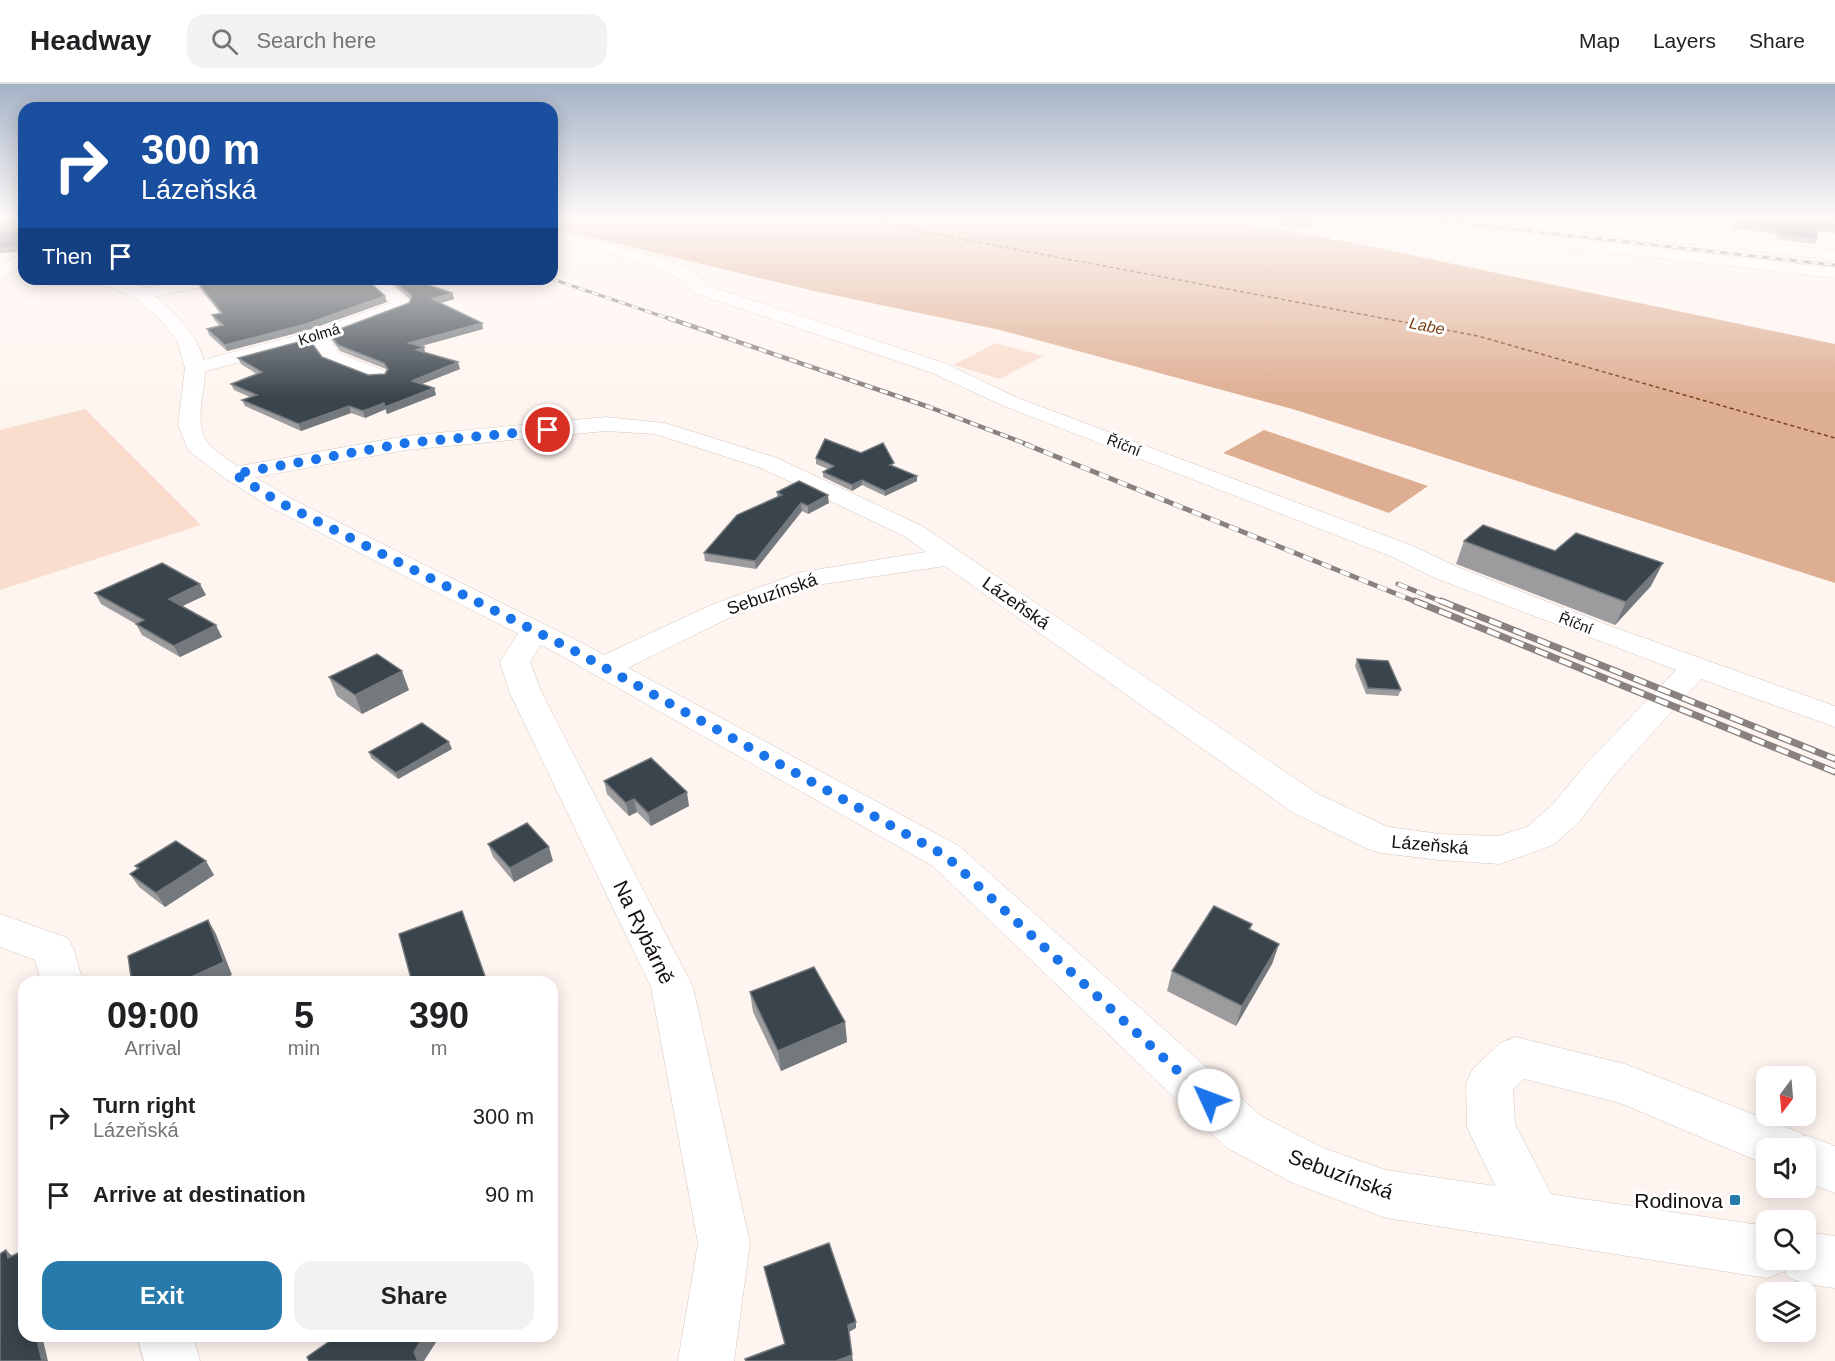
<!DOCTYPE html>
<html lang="en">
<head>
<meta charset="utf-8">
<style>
  :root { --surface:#fff; --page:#f2f2f2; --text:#202124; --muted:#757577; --line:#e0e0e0; --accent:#277aaa }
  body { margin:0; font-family:Helvetica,sans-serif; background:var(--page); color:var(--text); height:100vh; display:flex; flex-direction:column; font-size:22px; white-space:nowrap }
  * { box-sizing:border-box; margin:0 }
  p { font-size:20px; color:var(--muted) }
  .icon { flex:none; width:33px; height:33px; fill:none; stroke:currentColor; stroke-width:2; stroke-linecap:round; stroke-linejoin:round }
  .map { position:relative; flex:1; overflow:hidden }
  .sheet { position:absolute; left:18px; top:892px; width:540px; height:366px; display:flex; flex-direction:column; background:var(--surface); border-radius:18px; box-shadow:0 3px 15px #0003 }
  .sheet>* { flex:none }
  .guide { position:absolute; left:18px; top:18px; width:540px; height:183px; border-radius:18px; box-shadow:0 3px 15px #0003; background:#1a4fa0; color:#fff; overflow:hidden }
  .needle { width:39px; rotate:196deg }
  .fabs { position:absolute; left:1756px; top:982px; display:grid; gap:12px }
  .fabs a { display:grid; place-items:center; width:60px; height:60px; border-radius:12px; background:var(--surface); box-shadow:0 3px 15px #0003; font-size:30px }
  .pin { position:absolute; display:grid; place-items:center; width:51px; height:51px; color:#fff; margin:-26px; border:3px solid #fff; border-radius:50%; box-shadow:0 2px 6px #0007 }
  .me { position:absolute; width:66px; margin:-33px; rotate:313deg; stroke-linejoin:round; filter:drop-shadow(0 0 4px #0008) }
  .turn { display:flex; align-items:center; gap:21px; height:126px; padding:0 24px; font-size:27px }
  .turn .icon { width:78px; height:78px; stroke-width:2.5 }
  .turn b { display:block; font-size:42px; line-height:51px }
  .then { display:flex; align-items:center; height:57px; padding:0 24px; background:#0003; gap:12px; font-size:22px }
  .eta { display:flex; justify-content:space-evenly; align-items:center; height:102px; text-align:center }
  .eta b { font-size:36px; font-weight:800; line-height:42px }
  .action { display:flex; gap:12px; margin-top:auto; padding:12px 24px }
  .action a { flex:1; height:69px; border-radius:18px; background:var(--accent); color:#fff; font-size:24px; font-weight:800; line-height:69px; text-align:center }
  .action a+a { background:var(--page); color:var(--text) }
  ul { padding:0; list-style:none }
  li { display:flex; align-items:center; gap:18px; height:78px; padding:0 24px }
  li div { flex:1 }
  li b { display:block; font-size:22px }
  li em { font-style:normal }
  header { display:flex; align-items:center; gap:36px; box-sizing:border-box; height:84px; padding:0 30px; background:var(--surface); border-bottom:2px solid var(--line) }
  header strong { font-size:28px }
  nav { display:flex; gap:33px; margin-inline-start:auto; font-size:21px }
  .search { width:420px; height:54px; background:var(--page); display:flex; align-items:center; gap:15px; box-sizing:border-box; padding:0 21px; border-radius:18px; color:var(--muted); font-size:22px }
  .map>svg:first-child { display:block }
  .green { fill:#f9ddcd }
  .water { fill:#deae92 }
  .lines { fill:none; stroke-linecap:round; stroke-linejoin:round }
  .ferry { stroke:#7c4117; stroke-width:1.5; stroke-dasharray:4 3; stroke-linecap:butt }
  .minor-casing { stroke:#d4c6bd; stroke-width:1 }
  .secondary-casing { stroke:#d4c6bd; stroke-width:1 }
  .primary-casing { stroke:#d4c6bd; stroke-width:1 }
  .minor { fill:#fff; fill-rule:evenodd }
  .secondary { fill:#fff; fill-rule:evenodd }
  .primary { fill:#fff; fill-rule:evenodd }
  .rail-far3-casing { stroke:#89817d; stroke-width:3 }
  .rail-far2-casing { stroke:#89817d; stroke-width:4.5 }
  .rail-far1-casing { stroke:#89817d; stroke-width:5 }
  .rail-casing { stroke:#89817d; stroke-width:7 }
  .rail-far3 { stroke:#fff; stroke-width:2; stroke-dasharray:7; stroke-linecap:butt }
  .rail-far2 { stroke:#fff; stroke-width:3; stroke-dasharray:8; stroke-linecap:butt }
  .rail-far1 { stroke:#fff; stroke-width:4; stroke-dasharray:10; stroke-linecap:butt }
  .rail { stroke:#fff; stroke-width:4.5; stroke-dasharray:13; stroke-linecap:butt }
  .wall { fill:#9c9c9e }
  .shaded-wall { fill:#74797d }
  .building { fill:#39444c; stroke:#74797d; stroke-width:1.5 }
  .route { stroke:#1a73e8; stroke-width:10; stroke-dasharray:0 18 }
  .poi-dot { fill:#277aaa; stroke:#fff; stroke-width:2 }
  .labels { text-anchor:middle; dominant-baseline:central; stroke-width:6; stroke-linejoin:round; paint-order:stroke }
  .far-street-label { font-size:15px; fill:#15100d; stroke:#fff }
  .far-water-label { font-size:16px; font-style:italic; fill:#7c4117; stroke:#fff }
  .street-label { font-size:18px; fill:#15100d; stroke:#fff }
  .near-street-label { font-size:21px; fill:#15100d; stroke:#fff }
  .near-poi-label { font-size:21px; fill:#15100d; stroke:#fff; text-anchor:end }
</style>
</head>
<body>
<header>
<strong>Headway</strong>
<div class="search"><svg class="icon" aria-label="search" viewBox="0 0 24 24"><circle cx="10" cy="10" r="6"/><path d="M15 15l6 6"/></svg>Search here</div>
<nav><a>Map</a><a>Layers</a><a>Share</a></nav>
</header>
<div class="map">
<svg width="1835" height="1277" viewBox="0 0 1835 1277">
  <rect width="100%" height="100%" fill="#fff5f0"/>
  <g class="green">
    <path d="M996 259 1043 272 1000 295 953 281Z"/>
    <path d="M85 325 201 441 0 506V346Z"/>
  </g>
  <g class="water">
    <path d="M552 135H1218L1330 154 1835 260V499L1296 326 1000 246 814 207 552 144Z"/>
    <path d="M1264 346 1428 402 1389 429 1223 369Z"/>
  </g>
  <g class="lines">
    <path class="ferry" d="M869 135 923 148 1478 252 1835 354"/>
    <defs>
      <g id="minor">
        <path d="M1349 135 1364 136 1342 156H1332L1329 153Z"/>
        <path d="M1496 135H1547L1835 166V176L1503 139Z"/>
        <path d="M552 145 669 177 696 189 706 201 944 279 1018 314 1413 462 1455 482 1613 543 1835 622V643L1701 595 1611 695 1579 738 1553 761 1500 780 1440 776 1381 769 1368 765 1292 728 945 482 817 501 731 533 615 590 604 592 593 590 589 583 593 576 711 521 802 488 926 468 904 452 761 384 655 350 606 347 406 366 234 397 226 395 222 390 226 385 234 383 406 352 606 333 665 339 777 374 922 442 1318 710 1388 743 1440 750 1498 752 1527 743 1553 720 1587 679 1676 586 1435 494 1395 474 1004 322 930 288 694 209 684 197 657 183 552 154Z"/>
        <path d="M24 168V180L0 195V182Z"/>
        <path d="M192 195H226L218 200 141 215 135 214 132 210 135 206Z"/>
        <path d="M364 195H382L412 220 409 224 327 254 339 269 385 287 388 291 385 295H371L325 277 312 259 195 290 188 288 185 284 188 280 309 248 391 219Z"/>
        <path d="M533 539 543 542 548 548 530 578 541 607 693 903 750 1159 734 1277H678L698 1159 651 903 509 607 500 578 523 542Z"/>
        <path d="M0 830 68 854 74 866 83 898H41L35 876 0 863Z"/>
        <path d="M1516 953 1625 980 1801 1049 1803 1052 1806 1051 1835 1062V1109L1806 1098V1065H1767V1081L1620 1019 1524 995 1513 1006 1515 1040 1563 1133 1555 1151 1537 1158 1519 1151 1467 1043 1466 999 1473 985 1500 959Z"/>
        <path d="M137 1252H193L200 1277H144Z"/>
      </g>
      <path id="secondary" d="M99 195C106 195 115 194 122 195 155 204 205 251 205 287 205 309 195 333 205 355 212 370 271 402 288 413L582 559 959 762 1261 1032 1323 1064 1386 1086 1767 1142V1176H1806V1148L1835 1152V1204L1806 1200 1787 1193 1785 1187 1767 1194 1386 1134 1293 1099 1227 1064 933 782 560 571 270 423 226 395 188 366 178 341 185 284 177 257 160 235 135 214 101 199Z"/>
      <path id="primary" d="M1342 135H1392L1835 184V194L1349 139Z"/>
    </defs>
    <use href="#minor" class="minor-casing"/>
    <use href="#secondary" class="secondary-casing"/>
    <use href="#primary" class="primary-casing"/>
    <use href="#minor" class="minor"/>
    <use href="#secondary" class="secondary"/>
    <use href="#primary" class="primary"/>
    <defs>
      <g id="rail-far3">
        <path d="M1421 135 1835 181"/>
        <path d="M552 195 673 236"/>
      </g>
      <path id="rail-far2" d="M668 234 929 323 1029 361"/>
      <g id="rail-far1">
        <path d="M1025 360 1419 519"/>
        <path d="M1398 500 1445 519"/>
      </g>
      <g id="rail">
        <path d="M1415 517 1835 688"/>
        <path d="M1441 517 1835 675"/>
      </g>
    </defs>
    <use href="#rail-far3" class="rail-far3-casing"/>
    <use href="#rail-far2" class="rail-far2-casing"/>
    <use href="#rail-far1" class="rail-far1-casing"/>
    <use href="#rail" class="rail-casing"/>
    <use href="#rail-far3" class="rail-far3"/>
    <use href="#rail-far2" class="rail-far2"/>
    <use href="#rail-far1" class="rail-far1"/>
    <use href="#rail" class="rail"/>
  </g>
  <g class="wall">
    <path d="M1269 135H1316L1308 144 1281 141Z"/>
    <path d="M1720 135H1835V149L1817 147V155L1815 160 1776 155V150L1731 144 1733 139 1736 138Z"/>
    <path d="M386 195H415L452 209 454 215 441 219 482 239 483 245 420 262 424 263 425 269 460 285 422 300 434 304 436 311 387 330 386 325 365 334 351 329 301 347 245 322 242 316 250 313 234 306 231 300 257 290 241 280 238 274 322 273 368 291 385 290 387 287 386 285 340 267 331 255 329 249 409 219 411 216Z"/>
    <path d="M217 196 387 218 308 246 227 267 209 251 207 245 220 242 215 237 212 231 220 229 201 206 199 200Z"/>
    <path d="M816 374 894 382 917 397 885 412 862 401 852 407 823 393V388L828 385 816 380Z"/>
    <path d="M777 408 829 419 808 430 802 427 756 485 705 477 704 469 777 413Z"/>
    <path d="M1464 457 1651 502 1615 541 1456 480Z"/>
    <path d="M95 509 206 511 182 522 222 553 180 573 142 551 136 540 101 520Z"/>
    <path d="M1357 575 1401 606 1398 612 1366 610 1355 582Z"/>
    <path d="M329 593 409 606 362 630 337 612Z"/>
    <path d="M452 665 398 695 371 674 369 668Z"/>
    <path d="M604 697 689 722 651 742 637 728 629 732 607 710Z"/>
    <path d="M488 760 553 777 514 798 493 773Z"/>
    <path d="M135 782 214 791 165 823 139 803 130 790 137 785Z"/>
    <path d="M1252 840 1250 846 1279 860 1272 880 1236 942 1167 907 1172 887Z"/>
    <path d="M750 908 845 938 847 958 781 987 753 928Z"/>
  </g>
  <g class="shaded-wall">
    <path d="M1311 135H1316L1308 144 1309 138Z"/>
    <path d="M24 156V163L16 168 0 169V164Z"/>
    <path d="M452 209 454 215 434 221 432 215Z"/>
    <path d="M385 212 387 218 308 246 227 267 225 261Z"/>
    <path d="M482 239 483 245 411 265 409 259Z"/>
    <path d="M424 263 425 270 416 266Z"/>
    <path d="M458 278 460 285 414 303 412 297Z"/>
    <path d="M434 304 436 311 387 330 385 323Z"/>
    <path d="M384 319 386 325 365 334 363 327Z"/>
    <path d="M349 322 351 329 301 347 299 340Z"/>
    <path d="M917 392V397L885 412V407Z"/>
    <path d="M862 396V401L852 407V401Z"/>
    <path d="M828 411 829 419 808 430V422Z"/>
    <path d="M801 419 802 427 756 485 755 477Z"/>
    <path d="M1663 479 1651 502 1615 541 1626 518Z"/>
    <path d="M200 500 206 511 174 526 169 515Z"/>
    <path d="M216 541 222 553 180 573 174 562Z"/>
    <path d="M402 587 409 606 362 630 355 611Z"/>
    <path d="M449 658 452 665 398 695 396 689Z"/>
    <path d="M687 708 689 722 651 742 648 729Z"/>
    <path d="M634 715 637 728 629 732 626 719Z"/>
    <path d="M549 763 553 777 514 798 510 784Z"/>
    <path d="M206 777 214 791 165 823 156 809Z"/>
    <path d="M208 836 216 850 232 891 217 898H180Z"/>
    <path d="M1279 860 1272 880 1236 942 1242 922Z"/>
    <path d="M845 938 847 958 781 987 778 967Z"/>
    <path d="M6 1166 13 1173 8 1174Z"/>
    <path d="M18 1169 24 1175V1195Z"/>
    <path d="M856 1238V1244L849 1248 848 1241Z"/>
    <path d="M36 1252H42L48 1277H42Z"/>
    <path d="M424 1252H440L424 1277H418L414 1268Z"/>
    <path d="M852 1271 853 1277H836Z"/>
  </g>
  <g class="building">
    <path d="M0 135H24V156L13 163 0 164Z"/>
    <path d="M1283 135H1311L1309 138Z"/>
    <path d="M1739 135H1835V144L1817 143V155L1778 150V145L1733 139Z"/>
    <path d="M219 195H366L385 212 306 240 225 261 207 245 223 241 212 231 222 229 199 200Z"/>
    <path d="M391 195H412L452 209 432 215 482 239 409 259 424 263 416 266 458 278 412 297 434 304 385 323 384 319 363 327 349 322 299 340 242 316 257 311 231 300 262 288 238 274 309 255 322 273 368 291 385 290 388 285 384 279 338 261 329 249 409 219 412 212Z"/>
    <path d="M825 355 861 369 883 359 894 379 890 381 917 392 885 407 862 396 852 401 823 388 834 382 816 374Z"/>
    <path d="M799 397 828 411 808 422 801 419 755 477 704 469 737 431 782 411 777 408Z"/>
    <path d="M1483 441 1555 467 1576 449 1663 479 1626 518 1464 457Z"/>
    <path d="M162 479 200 500 169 515 216 541 174 562 136 540 144 536 95 509Z"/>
    <path d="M377 570 402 587 355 611 329 593Z"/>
    <path d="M1357 575 1388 577 1401 606 1368 604Z"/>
    <path d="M422 639 449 658 396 689 369 668Z"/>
    <path d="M651 674 687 708 648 729 634 715 626 719 604 697Z"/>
    <path d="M527 739 549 763 510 784 488 760Z"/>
    <path d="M176 757 206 777 156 809 130 790 139 784 135 782Z"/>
    <path d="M1214 822 1252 840 1249 845 1279 860 1242 922 1172 887Z"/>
    <path d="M462 827 487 898H412L399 850Z"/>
    <path d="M208 836 224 878 180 898H133L131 893 128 872Z"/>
    <path d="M814 883 845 938 778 967 750 908Z"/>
    <path d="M829 1159 856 1238 848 1241 852 1271 836 1277H746L745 1275 785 1260 764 1183Z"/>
    <path d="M6 1166 8 1174 18 1169 24 1195V1252H36L42 1277H0V1170Z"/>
    <path d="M337 1252H424L414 1268 418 1277H309L307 1273Z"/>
  </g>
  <linearGradient id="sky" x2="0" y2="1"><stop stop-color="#a4b2c6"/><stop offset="0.43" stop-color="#fffaf8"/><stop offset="1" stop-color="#fffaf8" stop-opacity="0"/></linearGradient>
  <rect width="1835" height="314" fill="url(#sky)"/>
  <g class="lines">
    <path class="route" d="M548 346 406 359 234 390 279 418 571 565 946 772 1209 1016"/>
  </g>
  <rect class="poi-dot" x="1729" y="1110" width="12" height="12" rx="3"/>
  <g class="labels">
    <g class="far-street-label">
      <text transform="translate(319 250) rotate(-17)">Kolmá</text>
      <text transform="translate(1124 361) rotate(21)">Říční</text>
      <text transform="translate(1576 539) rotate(21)">Říční</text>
    </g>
    <g class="far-water-label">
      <text transform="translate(1427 242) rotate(11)">Labe</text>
    </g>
    <g class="street-label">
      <text transform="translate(772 510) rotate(-19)">Sebuzínská</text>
      <text transform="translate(1016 519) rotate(35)">Lázeňská</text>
      <text transform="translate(1430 761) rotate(5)">Lázeňská</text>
    </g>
    <g class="near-street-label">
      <text transform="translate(644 848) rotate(64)">Na Rybárně</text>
      <text transform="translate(1341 1090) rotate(20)">Sebuzínská</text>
    </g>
    <g class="near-poi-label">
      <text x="1723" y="1116">Rodinova</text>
    </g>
  </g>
</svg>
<div class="fabs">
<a><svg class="needle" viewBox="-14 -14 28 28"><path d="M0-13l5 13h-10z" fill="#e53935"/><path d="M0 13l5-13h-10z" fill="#757577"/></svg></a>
<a><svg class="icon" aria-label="sound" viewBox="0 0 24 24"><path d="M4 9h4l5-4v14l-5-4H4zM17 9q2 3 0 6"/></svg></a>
<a><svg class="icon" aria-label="search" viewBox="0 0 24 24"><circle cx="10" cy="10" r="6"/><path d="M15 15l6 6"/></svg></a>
<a><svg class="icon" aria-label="layers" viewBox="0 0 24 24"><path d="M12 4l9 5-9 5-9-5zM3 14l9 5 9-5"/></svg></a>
</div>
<div class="pin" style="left:548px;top:346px;background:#d93025"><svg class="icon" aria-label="arrive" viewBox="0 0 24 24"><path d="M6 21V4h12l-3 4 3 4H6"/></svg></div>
<svg class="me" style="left:1209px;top:1016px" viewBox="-20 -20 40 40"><circle r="19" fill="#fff"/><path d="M0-13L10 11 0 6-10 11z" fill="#1a73e8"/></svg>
<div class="guide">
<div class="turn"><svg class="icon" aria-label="right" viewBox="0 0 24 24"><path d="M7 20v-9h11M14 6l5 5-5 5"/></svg><div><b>300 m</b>Lázeňská</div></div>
<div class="then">Then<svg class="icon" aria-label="arrive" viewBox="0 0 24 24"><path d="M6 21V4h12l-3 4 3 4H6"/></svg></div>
</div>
<section class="sheet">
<div class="eta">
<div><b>09:00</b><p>Arrival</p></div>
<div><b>5</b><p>min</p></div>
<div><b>390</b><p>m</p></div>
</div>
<ul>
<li><svg class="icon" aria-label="right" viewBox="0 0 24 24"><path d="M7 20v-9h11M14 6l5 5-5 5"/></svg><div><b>Turn right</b><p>Lázeňská</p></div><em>300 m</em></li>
<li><svg class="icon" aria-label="arrive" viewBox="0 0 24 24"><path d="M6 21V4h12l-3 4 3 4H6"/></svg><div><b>Arrive at destination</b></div><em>90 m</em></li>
</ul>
<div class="action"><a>Exit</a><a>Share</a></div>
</section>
</div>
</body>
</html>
